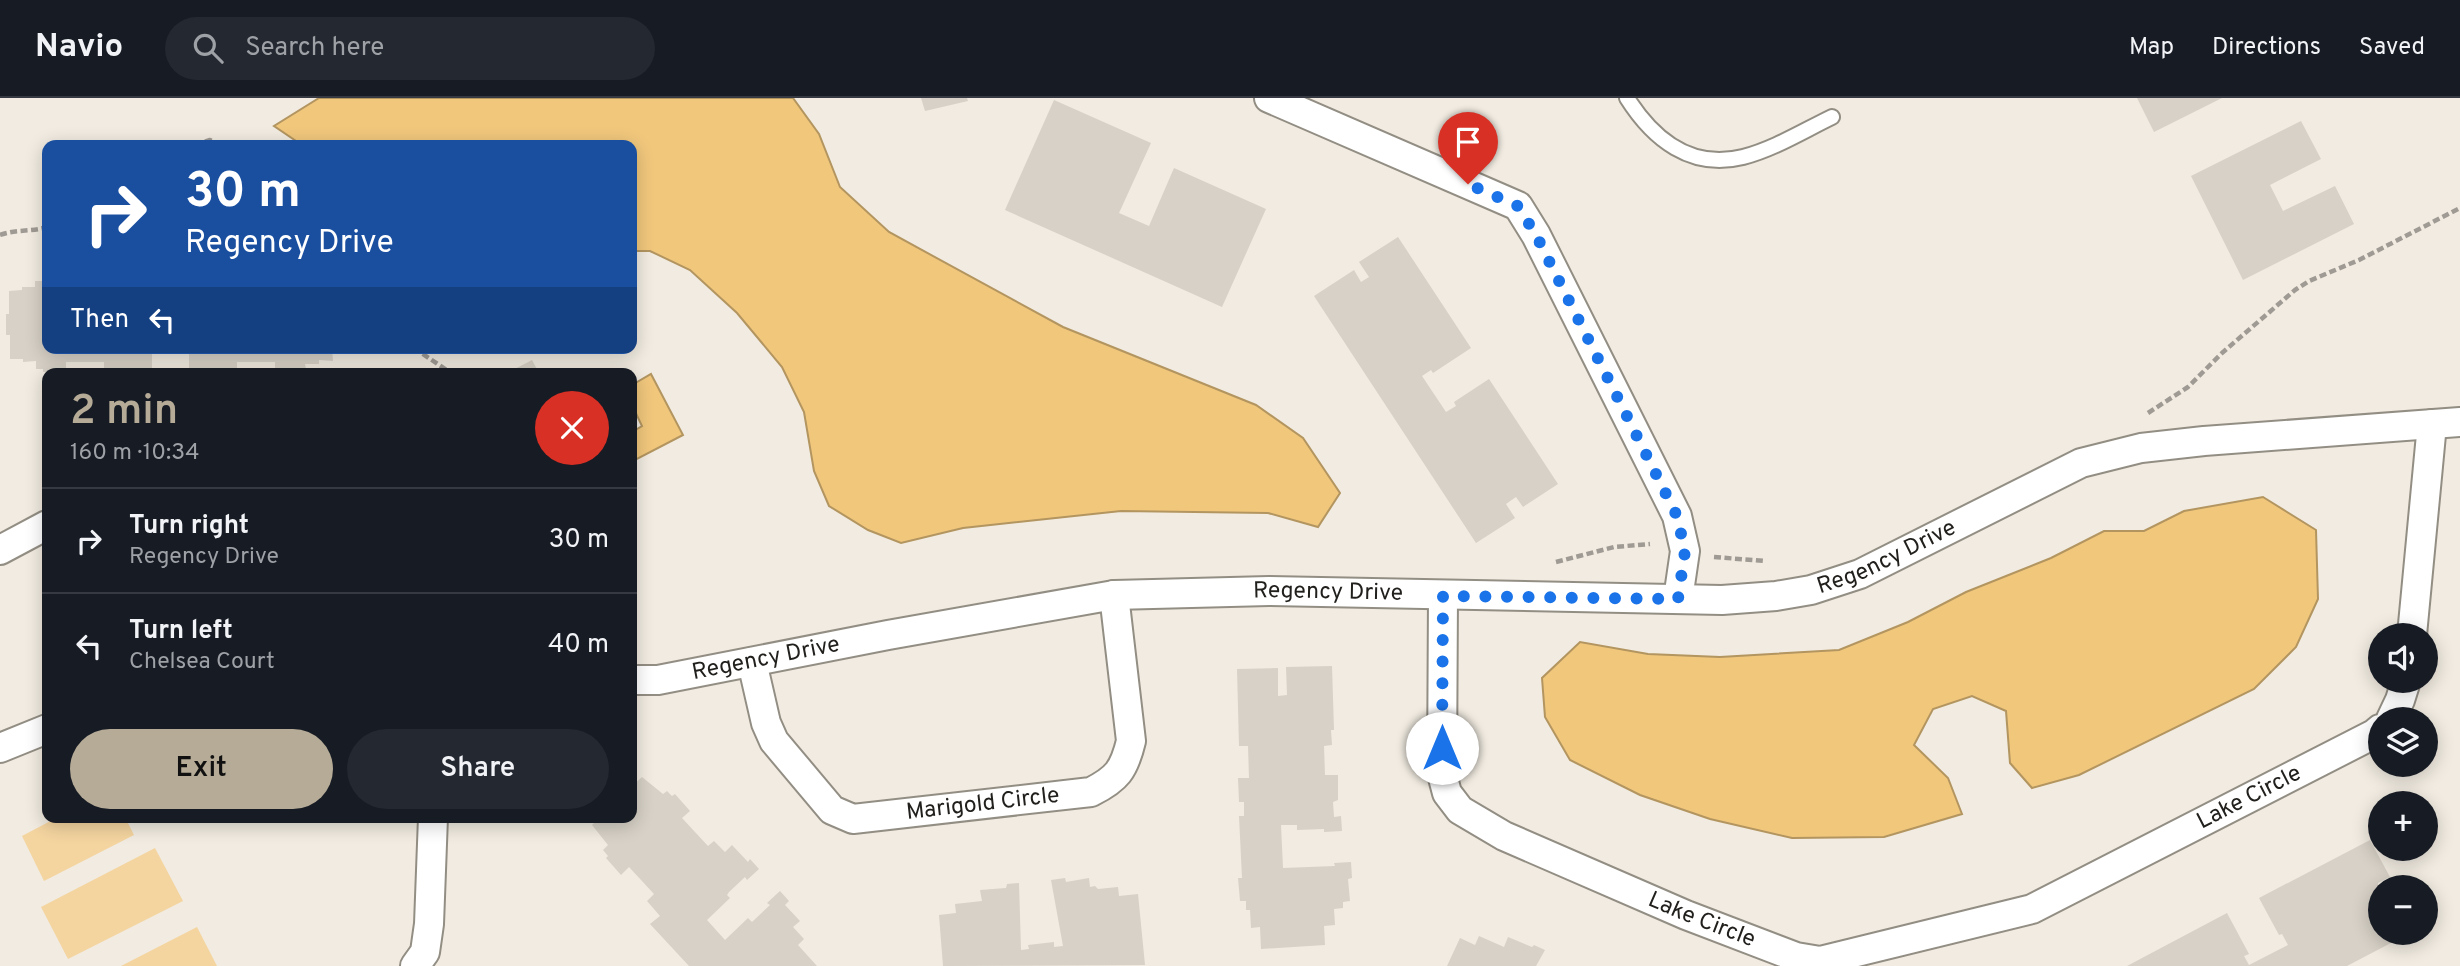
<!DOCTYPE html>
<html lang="en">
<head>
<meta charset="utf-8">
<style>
  :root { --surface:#171b24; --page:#242831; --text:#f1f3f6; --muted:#9ea1a6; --line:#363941; --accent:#b5ab97 }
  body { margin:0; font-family:Overpass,sans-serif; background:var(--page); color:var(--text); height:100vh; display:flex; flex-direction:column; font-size:26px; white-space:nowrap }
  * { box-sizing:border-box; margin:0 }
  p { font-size:23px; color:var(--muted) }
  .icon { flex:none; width:38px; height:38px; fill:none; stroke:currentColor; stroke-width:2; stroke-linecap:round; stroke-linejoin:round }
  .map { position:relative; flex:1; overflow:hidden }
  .sheet { position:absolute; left:42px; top:270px; width:595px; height:455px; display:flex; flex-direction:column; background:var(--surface); border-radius:14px; box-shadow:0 4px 18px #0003 }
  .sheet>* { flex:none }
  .top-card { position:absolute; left:42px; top:42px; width:595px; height:214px; border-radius:14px; box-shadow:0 4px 18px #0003; background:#1a4fa0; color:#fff; overflow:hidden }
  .controls { position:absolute; left:2368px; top:525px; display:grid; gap:14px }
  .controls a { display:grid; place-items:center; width:70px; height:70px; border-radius:50%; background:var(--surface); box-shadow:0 4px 18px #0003; font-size:35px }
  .pin { position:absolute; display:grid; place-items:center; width:60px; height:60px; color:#fff; margin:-72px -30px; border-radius:50% 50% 50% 0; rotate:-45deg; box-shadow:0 0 7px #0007 }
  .pin .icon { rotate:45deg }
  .me { position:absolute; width:77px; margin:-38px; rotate:0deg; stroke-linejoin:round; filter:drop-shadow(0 0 5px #0008) }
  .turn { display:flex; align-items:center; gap:24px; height:147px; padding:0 28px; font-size:32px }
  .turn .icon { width:91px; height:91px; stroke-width:2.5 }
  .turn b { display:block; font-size:49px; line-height:60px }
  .then { display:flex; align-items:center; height:66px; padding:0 28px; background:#0003; gap:14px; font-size:26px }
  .round { display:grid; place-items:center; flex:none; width:74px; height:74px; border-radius:37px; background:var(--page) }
  .headline { display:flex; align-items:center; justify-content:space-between; height:119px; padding:0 28px }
  h1 { font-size:42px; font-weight:600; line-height:52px; color:var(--accent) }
  .button { display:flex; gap:14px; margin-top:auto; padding:14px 28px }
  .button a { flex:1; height:80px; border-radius:42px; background:var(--accent); color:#111; font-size:28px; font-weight:600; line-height:80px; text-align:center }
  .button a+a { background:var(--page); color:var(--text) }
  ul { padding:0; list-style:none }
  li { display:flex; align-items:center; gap:21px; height:105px; padding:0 28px; border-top:2px solid var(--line) }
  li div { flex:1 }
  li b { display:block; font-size:26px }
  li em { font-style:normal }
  header { display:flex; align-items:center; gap:42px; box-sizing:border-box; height:98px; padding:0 35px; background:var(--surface); border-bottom:2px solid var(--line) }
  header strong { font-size:33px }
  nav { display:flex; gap:38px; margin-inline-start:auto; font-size:24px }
  .search { width:490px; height:63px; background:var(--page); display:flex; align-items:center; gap:18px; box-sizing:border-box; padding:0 24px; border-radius:38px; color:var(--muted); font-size:26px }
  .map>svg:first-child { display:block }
  .green { fill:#f4d5a0 }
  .water { fill:#f1c77c; stroke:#b39560; stroke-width:2 }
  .building { fill:#d7d1c7 }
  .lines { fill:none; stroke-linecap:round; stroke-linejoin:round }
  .service-casing { stroke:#938e84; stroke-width:18 }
  .minor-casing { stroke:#938e84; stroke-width:32 }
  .path { stroke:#9f9a93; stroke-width:4.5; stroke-dasharray:7 3.5; stroke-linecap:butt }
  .service { stroke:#fff; stroke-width:14 }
  .minor { stroke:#fff; stroke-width:28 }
  .route { stroke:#1a73e8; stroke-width:12; stroke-dasharray:0 21.6 }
  .labels { text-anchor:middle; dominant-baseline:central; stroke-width:5; stroke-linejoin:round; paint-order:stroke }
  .street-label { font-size:23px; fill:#22201d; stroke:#f1ebe1 }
</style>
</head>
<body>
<header>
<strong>Navio</strong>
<div class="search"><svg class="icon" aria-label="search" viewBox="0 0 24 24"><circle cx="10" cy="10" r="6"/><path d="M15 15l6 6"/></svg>Search here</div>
<nav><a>Map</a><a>Directions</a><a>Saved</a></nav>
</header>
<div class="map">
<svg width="2460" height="868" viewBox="0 0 2460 868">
  <rect width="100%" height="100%" fill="#f1ebe1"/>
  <g class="green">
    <path d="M58 719H125L134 737 44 783 22 738Z"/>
    <path d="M155 750 183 803 68 861 41 809Z"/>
    <path d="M197 829 217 868H121Z"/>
  </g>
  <g class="water">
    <path d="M319 0H793L819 36 840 89 889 134 1063 229 1256 307 1303 340 1340 395 1318 429 1268 415 1121 413 963 430 901 445 868 432 829 408 814 373 804 314 782 269 737 215 690 172 650 153H632V47H302L274 28Z"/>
    <path d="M651 276 683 337 635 362 632 357V334L642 328 632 307V287Z"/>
    <path d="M2263 399 2316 432 2318 501 2296 549 2254 591 2079 677 2032 690 2010 665 2006 613 1972 598 1933 611 1914 647 1948 680 1962 716 1884 739 1792 740 1710 721 1640 697 1570 662 1545 619 1542 580 1580 544 1648 556 1720 559 1839 552 1908 524 1966 494 2051 460 2104 433H2144L2184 413Z"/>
  </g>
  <g class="building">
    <path d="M921 0H967L968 3 925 13Z"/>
    <path d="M2137 0H2222L2154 34Z"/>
    <path d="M1054 2 1151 45 1119 115 1149 128 1174 70 1266 111 1222 209 1005 112Z"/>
    <path d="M2301 23 2321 61 2270 87 2283 113 2335 88 2354 126 2243 182 2191 78Z"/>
    <path d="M1398 139 1471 250 1433 275 1431 272 1422 278 1446 314 1456 308 1454 304 1489 281 1558 386 1523 409 1516 399 1506 406 1515 420 1476 445 1314 198 1354 172 1361 184 1369 179 1359 164Z"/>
    <path d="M44 180H47V250H152V270H156V275H120V271L104 272V264H66V274H43V271H36V263L23 264V261H10V237H6V216H9V193L22 192V189H35V183H43Z"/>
    <path d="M189 250H332L333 263 319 262V266H305L306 271H298V274L275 275V264H237V273L186 275V270H189Z"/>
    <path d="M532 262 539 275H507Z"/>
    <path d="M1332 568 1334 632H1331L1332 647 1324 648 1325 677H1338V702L1333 704 1334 719 1341 718 1342 733 1324 734V731L1297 732V727H1281L1283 770 1335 768 1334 765 1351 764 1352 780 1348 781 1350 803 1343 804V810L1334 811 1335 827 1324 828 1325 847 1261 851 1260 829 1251 830 1250 812H1246V803H1240L1238 780H1242L1239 718H1244V704H1239L1238 680H1249L1248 648H1239L1237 571 1278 570V598L1287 597 1286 569Z"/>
    <path d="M642 679 663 696 667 693 672 698 675 696 690 713 682 720 708 748 714 743 725 754 732 747 748 764 750 761 759 771 747 782 745 779 729 794 727 797 730 800 707 822 725 842 748 820 752 824 770 807 767 805 780 793 789 803 785 807 800 823 793 829 804 841 798 847 817 868H689L650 826 660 818 647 803 654 796 629 769 621 777 606 760 608 758 603 752 608 747 592 727 600 719H632V688Z"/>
    <path d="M2370 742 2390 779 2378 785 2380 835H2410L2347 868H2127L2227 815 2249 856 2244 858 2249 867 2288 847 2282 836 2279 837 2259 800Z"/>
    <path d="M1065 780 1066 784 1089 780 1090 789 1095 788 1098 791 1118 789 1119 798 1138 796 1145 867 943 868 939 817 956 815 955 806 982 803 980 792 1006 790 1007 786 1019 785 1021 852 1029 851 1028 847 1054 844V849L1063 848 1051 782Z"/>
    <path d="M1479 838 1504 849 1508 839 1532 849 1534 847 1545 852 1536 868H1447L1460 840 1475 847Z"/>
  </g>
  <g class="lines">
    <defs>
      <path id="service" d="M1627 0C1653 41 1691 72 1743 59 1774 51 1803 33 1832 19"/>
      <g id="minor">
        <path d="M1269 0 1518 108 1536 137 1677 418 1685 453 1678 501"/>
        <path d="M0 452 47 427"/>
        <path id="s1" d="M1443 498 1442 676 1447 695 1460 712 1504 738 1686 817 1796 859 1820 863 2032 811 2374 636 2380 631"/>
        <path d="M2412 537 2432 326"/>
        <path id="s2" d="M752 564 766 625 774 643 832 712 853 721 1091 694C1117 681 1124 672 1131 643L1114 497"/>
        <path id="s3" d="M632 582H658L888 537 1114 497 1269 493 1722 502 1776 498 1811 492 1860 476 2081 365 2141 350 2204 343 2460 324"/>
        <path d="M2391 621 2400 602 2406 583"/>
        <path d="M0 650 47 631"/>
        <path d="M415 868 425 854 429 826 433 719"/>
      </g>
    </defs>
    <use href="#service" class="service-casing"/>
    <use href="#minor" class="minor-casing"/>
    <g class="path">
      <path d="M195 47 210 42 220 47"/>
      <path d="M0 137C16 131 32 134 47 129"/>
      <path d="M414 250 451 275"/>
      <path d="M2148 315 2188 289 2222 255 2295 192 2309 183 2359 162 2460 110"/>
      <path d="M1714 459 1765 463"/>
      <path d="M1556 464 1614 449 1650 446"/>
    </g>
    <use href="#service" class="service"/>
    <use href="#minor" class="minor"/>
  </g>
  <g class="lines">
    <path class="route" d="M1442 650 1443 498 1678 501 1685 453 1677 418 1536 137 1518 108 1468 86"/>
  </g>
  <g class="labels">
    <g class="street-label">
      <text stroke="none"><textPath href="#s3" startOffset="1270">Regency Drive</textPath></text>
      <text stroke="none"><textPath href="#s3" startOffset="704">Regency Drive</textPath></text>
      <text stroke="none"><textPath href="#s3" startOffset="136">Regency Drive</textPath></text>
      <text stroke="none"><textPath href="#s1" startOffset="1073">Lake Circle</textPath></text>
      <text stroke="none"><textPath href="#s2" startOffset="326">Marigold Circle</textPath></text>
      <text stroke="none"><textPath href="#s1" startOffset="485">Lake Circle</textPath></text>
    </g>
  </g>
</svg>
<div class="controls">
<a><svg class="icon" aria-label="sound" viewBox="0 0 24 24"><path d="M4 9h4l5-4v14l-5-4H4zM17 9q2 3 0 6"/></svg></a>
<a><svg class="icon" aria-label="layers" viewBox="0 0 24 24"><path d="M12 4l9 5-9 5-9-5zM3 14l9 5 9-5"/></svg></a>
<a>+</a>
<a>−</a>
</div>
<div class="pin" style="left:1468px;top:86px;background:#d93025"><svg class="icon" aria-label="arrive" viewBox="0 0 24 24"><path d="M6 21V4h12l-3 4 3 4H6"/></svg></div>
<svg class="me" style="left:1442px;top:650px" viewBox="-20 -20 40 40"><circle r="19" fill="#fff"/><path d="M0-13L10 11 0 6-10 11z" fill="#1a73e8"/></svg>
<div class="top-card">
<div class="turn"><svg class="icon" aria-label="right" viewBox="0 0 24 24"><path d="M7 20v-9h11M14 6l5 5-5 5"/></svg><div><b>30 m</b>Regency Drive</div></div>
<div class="then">Then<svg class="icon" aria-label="left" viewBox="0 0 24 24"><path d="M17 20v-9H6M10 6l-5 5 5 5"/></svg></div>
</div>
<section class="sheet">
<div class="headline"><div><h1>2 min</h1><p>160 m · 10:34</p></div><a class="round" style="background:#d93025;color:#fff"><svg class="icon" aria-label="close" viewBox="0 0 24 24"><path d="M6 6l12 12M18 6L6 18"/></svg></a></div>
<ul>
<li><svg class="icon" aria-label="right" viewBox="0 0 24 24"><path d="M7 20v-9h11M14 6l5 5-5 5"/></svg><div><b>Turn right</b><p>Regency Drive</p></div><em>30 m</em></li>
<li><svg class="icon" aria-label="left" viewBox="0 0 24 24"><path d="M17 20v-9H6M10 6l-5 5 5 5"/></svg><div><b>Turn left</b><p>Chelsea Court</p></div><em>40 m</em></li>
</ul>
<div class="button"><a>Exit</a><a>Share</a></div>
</section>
</div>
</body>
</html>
